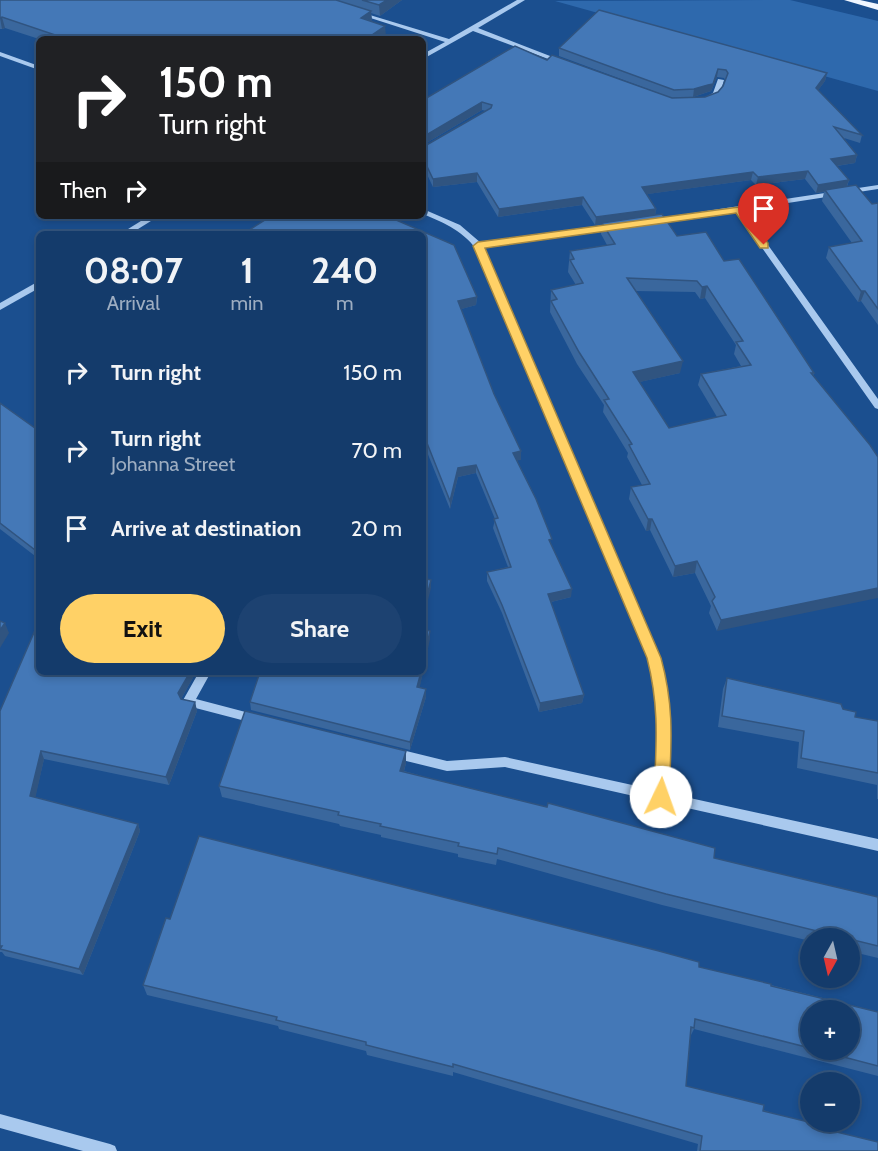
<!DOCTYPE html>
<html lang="en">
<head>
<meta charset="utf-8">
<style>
  :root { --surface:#143b6b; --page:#1d4271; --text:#f1f3f6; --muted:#9dadc1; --line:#33557e; --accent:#ffd166 }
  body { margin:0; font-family:Cabin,sans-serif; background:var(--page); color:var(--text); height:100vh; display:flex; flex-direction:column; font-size:22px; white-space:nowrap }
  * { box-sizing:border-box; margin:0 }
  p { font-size:20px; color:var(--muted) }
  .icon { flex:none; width:33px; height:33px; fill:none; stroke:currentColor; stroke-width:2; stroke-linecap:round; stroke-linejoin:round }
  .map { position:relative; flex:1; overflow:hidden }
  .panel { position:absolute; left:36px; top:231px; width:390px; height:444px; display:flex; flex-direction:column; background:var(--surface); border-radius:9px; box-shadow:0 3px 9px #0003,0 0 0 2px var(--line) }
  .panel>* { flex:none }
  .banner { position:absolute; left:36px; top:36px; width:390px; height:183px; border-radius:9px; box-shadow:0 3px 9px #0003,0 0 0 2px var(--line); background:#202124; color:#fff; overflow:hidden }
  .needle { width:39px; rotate:188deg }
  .buttons { position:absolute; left:800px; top:928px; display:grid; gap:12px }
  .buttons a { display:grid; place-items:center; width:60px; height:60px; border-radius:50%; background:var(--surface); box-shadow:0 3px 9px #0003,0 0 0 2px var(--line); font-size:30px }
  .pin { position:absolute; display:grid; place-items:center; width:51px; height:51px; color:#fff; margin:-62px -26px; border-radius:50% 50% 50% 0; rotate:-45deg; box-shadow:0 0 6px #0007 }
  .pin .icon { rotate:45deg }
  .me { position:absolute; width:66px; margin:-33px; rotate:3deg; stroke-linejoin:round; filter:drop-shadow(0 0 4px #0008) }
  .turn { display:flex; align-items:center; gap:21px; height:126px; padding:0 24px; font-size:27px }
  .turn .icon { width:78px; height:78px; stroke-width:2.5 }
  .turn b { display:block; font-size:42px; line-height:51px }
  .then { display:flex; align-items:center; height:57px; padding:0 24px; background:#0003; gap:12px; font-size:22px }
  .eta { display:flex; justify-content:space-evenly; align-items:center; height:102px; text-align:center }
  .eta b { font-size:36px; font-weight:800; line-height:42px }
  .cta { display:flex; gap:12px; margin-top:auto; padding:12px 24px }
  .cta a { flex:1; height:69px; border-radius:36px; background:var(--accent); color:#111; font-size:24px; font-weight:800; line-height:69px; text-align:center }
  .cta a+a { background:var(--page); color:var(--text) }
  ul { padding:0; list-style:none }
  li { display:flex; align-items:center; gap:18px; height:78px; padding:0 24px }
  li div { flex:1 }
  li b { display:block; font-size:22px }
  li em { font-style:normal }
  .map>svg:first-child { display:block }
  .green { fill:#2e69ad }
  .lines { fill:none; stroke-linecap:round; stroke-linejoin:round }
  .minor { fill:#a9c9ee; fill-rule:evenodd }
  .major { fill:#f0f6ff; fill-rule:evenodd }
  .wall { fill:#3a679d; fill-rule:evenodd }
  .shaded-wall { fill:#305480 }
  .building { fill:#4478b7; stroke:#305480; stroke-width:1.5; fill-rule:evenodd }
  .route { fill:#ffd166; stroke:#a68842; stroke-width:1.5 }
</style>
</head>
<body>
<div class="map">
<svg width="878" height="1151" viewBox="0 0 878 1151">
  <rect width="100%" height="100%" fill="#1b4f8f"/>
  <path class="green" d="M790 0 878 21V91L555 1Z"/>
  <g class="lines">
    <g class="minor">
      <path d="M517 0H525L478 28 563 61V63H559L473 31 423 59V54L445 42 355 13 360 12 449 39Z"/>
      <path d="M0 52 39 66V70L0 56Z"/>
      <path d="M718 79 724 80C721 91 718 102 704 102V98L713 93Z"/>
      <path d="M878 185V189L743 210 878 399V409L875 408 736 211 654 223 650 221 654 219Z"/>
      <path d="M423 209 460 225 481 243 618 225V229H615L484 248 660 658C671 703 670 747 667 793L878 839V851L505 767 447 771 390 757 388 753 390 749 394 748 447 761 505 757 655 790C658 745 659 702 648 658L479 253C465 232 445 223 423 214Z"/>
      <path d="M149 216H159L130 234H120Z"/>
      <path d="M39 281V288L0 310V303Z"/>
      <path d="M199 672H211L196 699 261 716 263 719 261 722 257 724 184 705 182 702Z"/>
      <path d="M0 1114 110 1144 115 1146 117 1151H83L0 1128Z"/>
    </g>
    <path class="major" d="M844 0H860L878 4V10Z"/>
  </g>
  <g class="wall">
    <path d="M0 0H402L380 16 371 13 372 21 386 36 382 39H39L5 28 2 29H0Z"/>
    <path d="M559 48 827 73 825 81 818 90 862 135 860 143 844 138 857 155 855 163 837 166 849 180 847 187 872 204 878 203V325L861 301 858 302 826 258 829 247 852 243 822 201 824 192 816 193 805 179 756 185 751 180 647 194 656 209 655 215 677 236 724 261 814 373 717 631 709 613 711 606 695 573 673 577 650 530 646 531 629 499 631 487 642 485 627 457 628 453 603 412 604 405 577 364 550 312 551 290 576 285 568 272 570 251 607 245 601 234 602 224 595 225 582 205 498 217 477 182 433 187 423 166V147L486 111 482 110 423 145V100L547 60 672 98 691 97 672 98 559 56ZM717 77 724 78 725 80 723 86 718 92 705 97H693L711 91ZM635 291 695 292 700 299 705 298 736 345 734 354 741 366 701 374 698 385 717 417 669 428 639 382 680 373Z"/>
    <path d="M423 234 477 297 476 305 461 309 494 394 521 451V460H517L551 544 571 597 551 602 584 695 582 703 539 712 502 613 487 581V572L508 567 493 528 495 519 476 473 458 477 450 509 425 447 423 449Z"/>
    <path d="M0 403 39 431V559L0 529Z"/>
    <path d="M196 672 181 699 195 702 197 711 169 785 44 759 35 797 138 824 140 831 83 975 5 956 2 952H0V711Z"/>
    <path d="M260 672H423L419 688 426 689V697L410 750 251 710 250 702Z"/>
    <path d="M727 678 843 709 855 717 878 721V799H877V785L797 768 799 742 718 727 723 689Z"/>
    <path d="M406 763 404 771 714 858 878 897V958L849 951V939H810V941L662 905 497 859 496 865 458 857V854L381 837V835L340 826 339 824 222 797 219 786Z"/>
    <path d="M170 919 699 967 878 1012V1076L694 1029 690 1037 686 1086 820 1128 878 1151H697L698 1144 453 1072V1076L367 1055 366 1051 279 1029 278 1026 147 995 143 985ZM810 1011 849 1050H810Z"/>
  </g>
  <g class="shaded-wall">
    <path d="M387 0H402L380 16 379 5Z"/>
    <path d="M371 11 372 21 361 18Z"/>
    <path d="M2 17 5 28 2 29 0 18Z"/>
    <path d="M385 26 386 36 382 39H366Z"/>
    <path d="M718 69 717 77 711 91 693 97 694 89Z"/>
    <path d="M827 73 825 81 814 96 816 88Z"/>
    <path d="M482 102V110L423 145V137Z"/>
    <path d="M857 155 855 163 829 167 831 159Z"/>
    <path d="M808 171 805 179 756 185 758 177Z"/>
    <path d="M753 172 751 180 641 195 642 187Z"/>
    <path d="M477 173V182L433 187V179Z"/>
    <path d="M849 180 846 188 816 193 818 185Z"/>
    <path d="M583 197 582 205 498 217 499 209Z"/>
    <path d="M656 209 655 217 602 223V224L595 225 596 217Z"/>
    <path d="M707 286 705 298 700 299 702 287Z"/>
    <path d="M861 291H865L861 301 858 302Z"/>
    <path d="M477 297 476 305 458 310V301Z"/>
    <path d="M683 361 680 373 631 384 633 372Z"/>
    <path d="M425 438V447L423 449V440Z"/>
    <path d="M521 451V460L513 461V453Z"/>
    <path d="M476 465V473L458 477 450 509V501L458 468Z"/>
    <path d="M648 519H652L650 530 646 531Z"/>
    <path d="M697 561 695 573 673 577 675 566Z"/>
    <path d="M431 580V588L423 620V611Z"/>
    <path d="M878 588V598L717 631 721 620Z"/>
    <path d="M572 589 571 597 547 603 548 594Z"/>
    <path d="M5 623 9 633 0 648V630Z"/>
    <path d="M430 631V639L423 672V663Z"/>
    <path d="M190 672H196L180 701 178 693Z"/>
    <path d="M421 672H423L418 696 417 687Z"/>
    <path d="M426 689V697L410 750V742Z"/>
    <path d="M584 695 582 703 539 712 540 703Z"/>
    <path d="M195 702 197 711 169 785 166 777Z"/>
    <path d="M41 751 44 759 34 804 30 796Z"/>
    <path d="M406 751V763L401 782 400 771Z"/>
    <path d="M138 824 140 831 83 975 79 969Z"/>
  </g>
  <g class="building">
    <path d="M0 0H336L371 11 361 18 385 26 366 39H67L2 17 0 18Z"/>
    <path d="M362 0H387L379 5Z"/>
    <path d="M599 10 827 73 816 88 862 135 834 127 857 155 831 159 849 180 818 185 808 171 758 177 753 172 642 187 656 209 596 217 583 197 499 209 477 173 433 179 423 158V147L491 108 492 105 482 102 423 137V100L515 46 547 60 552 55 672 98 705 97 718 92 723 86 728 73 726 70 718 69 713 84 708 85 694 89 674 90 559 48Z"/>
    <path d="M856 185 872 204 878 203V309L865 291H861L829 247 862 241 825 190Z"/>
    <path d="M662 214 677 236 706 232 724 261 739 259 814 373H811L870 445 878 457V588L721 620 712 601 715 597 697 561 675 566 652 519H648L631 487 650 484 629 445 632 444 604 400 609 399 579 352 551 301 557 299 551 290 583 283 570 260 574 259 570 251 615 244 602 223ZM627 278 697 281 702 287 707 286 743 341 736 342 751 365 701 374 726 415 669 428 633 372 683 361Z"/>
    <path d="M271 216H387L454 245 477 297 458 301 494 394 521 451 513 453 536 499 552 539 549 540 572 589 548 594 584 695 540 703 502 605 487 572 511 567 494 519 498 518 476 465 458 468 450 501 425 438 423 440V234H243Z"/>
    <path d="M0 403 39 431V553L0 523Z"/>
    <path d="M423 578 431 580 423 611Z"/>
    <path d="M0 621 5 623 0 630Z"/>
    <path d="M36 628 39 629V672H190L178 693 181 699 195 702 166 777 41 751 30 796 138 824 79 969 0 949 2 946H0V711Z"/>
    <path d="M423 629 430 631 423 663Z"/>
    <path d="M260 672H421L417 687 426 689 410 742 250 702Z"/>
    <path d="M727 678 841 704 843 709 856 712 855 717 878 721V773L801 758 804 731 722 716Z"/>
    <path d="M245 711 406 751 400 771 547 807 548 803 715 848 714 858 878 897V946L666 894 498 848 497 854 458 846 459 843 380 826 381 824 338 815 339 812 219 786Z"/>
    <path d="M199 836 659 951 699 962V967L771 984V986L878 1012V1066L817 1050H849V1011H810V1048L695 1019 694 1028 691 1027 686 1086 764 1105 763 1111 821 1125 820 1128 878 1142V1151H700L702 1136 453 1064V1067L366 1045V1042L276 1020 277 1017 143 985 166 918 170 919Z"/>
  </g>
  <path class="route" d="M739 207 742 208 768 243V248H760L736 213 485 248 661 658C675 709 671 745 669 797L667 802 661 804 656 802 654 797C656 745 660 709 647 658L473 246 478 242Z"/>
</svg>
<div class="buttons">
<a><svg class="needle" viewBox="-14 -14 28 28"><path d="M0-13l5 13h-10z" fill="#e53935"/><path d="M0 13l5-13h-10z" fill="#9dadc1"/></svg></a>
<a>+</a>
<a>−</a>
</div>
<div class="pin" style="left:764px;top:245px;background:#d93025"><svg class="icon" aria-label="arrive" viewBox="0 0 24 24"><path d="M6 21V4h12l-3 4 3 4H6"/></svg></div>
<svg class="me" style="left:661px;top:797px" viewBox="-20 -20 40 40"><circle r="19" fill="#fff"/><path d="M0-13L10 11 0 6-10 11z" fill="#ffd166"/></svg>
<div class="banner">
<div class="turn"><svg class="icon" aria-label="right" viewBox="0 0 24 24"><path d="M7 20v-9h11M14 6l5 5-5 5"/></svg><div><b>150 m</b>Turn right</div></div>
<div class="then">Then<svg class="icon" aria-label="right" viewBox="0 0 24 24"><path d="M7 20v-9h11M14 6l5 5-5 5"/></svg></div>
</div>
<section class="panel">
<div class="eta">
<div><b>08:07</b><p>Arrival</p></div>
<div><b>1</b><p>min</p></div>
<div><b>240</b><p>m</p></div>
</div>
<ul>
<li><svg class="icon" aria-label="right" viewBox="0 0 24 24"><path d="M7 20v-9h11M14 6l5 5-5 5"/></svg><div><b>Turn right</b></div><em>150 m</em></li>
<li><svg class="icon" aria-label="right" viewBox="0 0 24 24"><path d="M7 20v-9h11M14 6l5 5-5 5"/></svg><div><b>Turn right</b><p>Johanna Street</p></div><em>70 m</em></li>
<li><svg class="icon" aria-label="arrive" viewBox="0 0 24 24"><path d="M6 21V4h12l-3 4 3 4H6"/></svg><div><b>Arrive at destination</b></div><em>20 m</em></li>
</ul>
<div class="cta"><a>Exit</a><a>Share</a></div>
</section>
</div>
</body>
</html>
